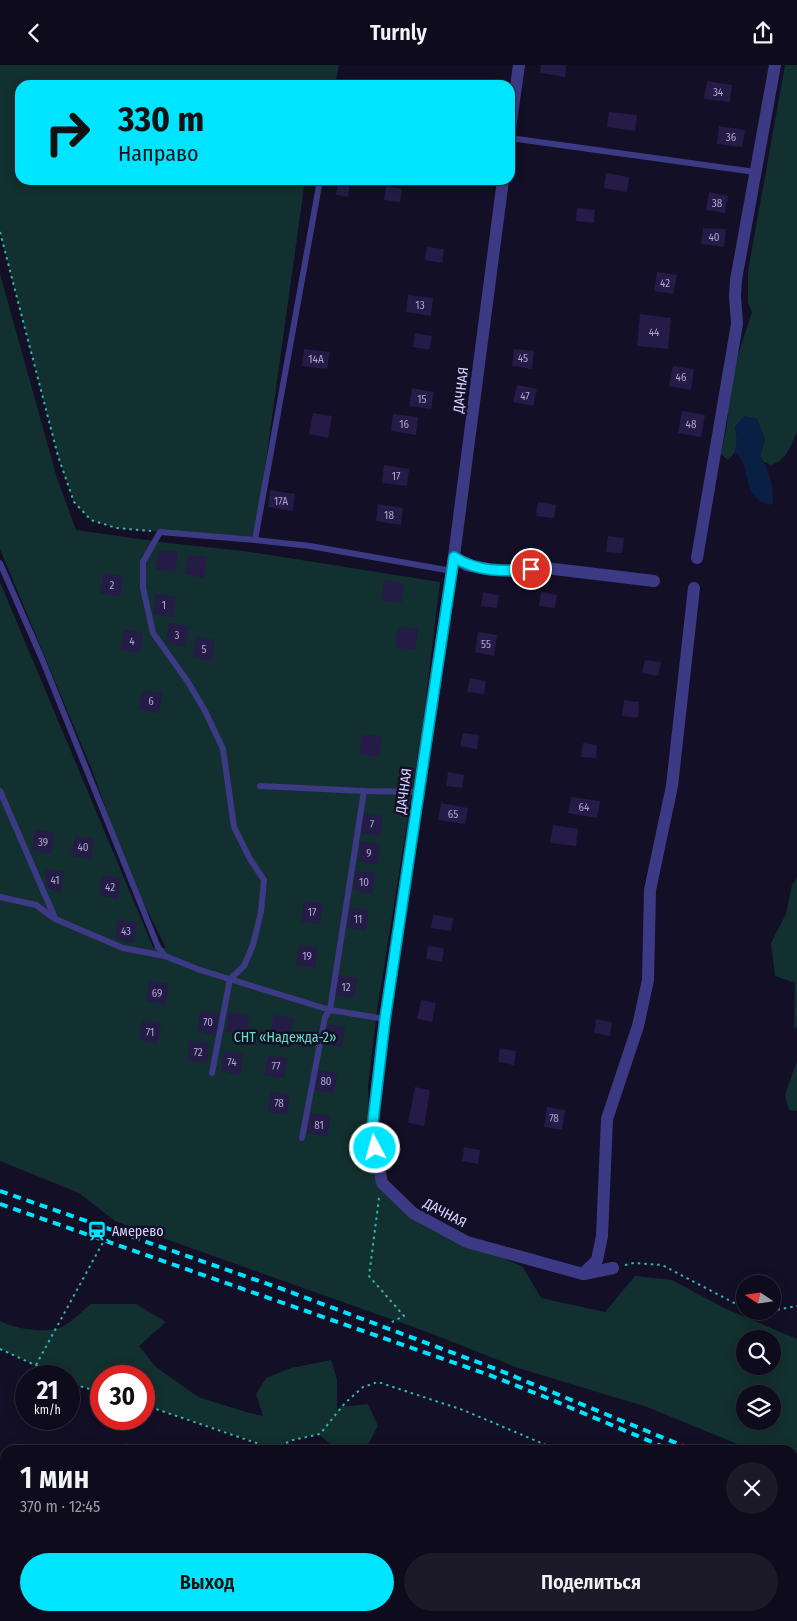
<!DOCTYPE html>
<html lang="ru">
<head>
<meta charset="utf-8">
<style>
  :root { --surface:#0e0b1c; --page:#1c1929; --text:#f1f3f6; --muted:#9b9ba3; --line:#2e2b3b; --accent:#00e5ff }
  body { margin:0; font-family:"Fira Sans Condensed",sans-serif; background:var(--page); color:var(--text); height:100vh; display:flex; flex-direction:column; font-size:19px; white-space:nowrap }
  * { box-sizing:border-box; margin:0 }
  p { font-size:16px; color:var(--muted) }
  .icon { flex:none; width:28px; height:28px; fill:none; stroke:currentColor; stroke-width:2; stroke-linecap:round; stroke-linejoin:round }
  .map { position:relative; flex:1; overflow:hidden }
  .side { position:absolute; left:0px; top:1380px; width:798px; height:176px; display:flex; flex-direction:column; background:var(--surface); border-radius:15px 15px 0 0; box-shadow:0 2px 12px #0003,0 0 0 1px var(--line) }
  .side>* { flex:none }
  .hud { position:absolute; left:15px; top:15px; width:500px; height:105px; border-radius:15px; box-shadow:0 2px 12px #0003,0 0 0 1px var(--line); background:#00e5ff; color:#111; overflow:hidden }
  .needle { width:32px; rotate:283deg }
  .controls { position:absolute; left:736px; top:1210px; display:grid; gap:10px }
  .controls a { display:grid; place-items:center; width:45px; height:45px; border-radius:50%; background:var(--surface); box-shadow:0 2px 12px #0003,0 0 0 1px var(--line); font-size:25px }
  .speed { position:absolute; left:15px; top:1300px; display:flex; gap:10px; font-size:25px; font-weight:700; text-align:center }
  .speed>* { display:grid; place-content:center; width:65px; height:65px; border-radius:50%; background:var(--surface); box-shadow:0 2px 12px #0003,0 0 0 1px var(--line); line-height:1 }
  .speed small { font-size:12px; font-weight:400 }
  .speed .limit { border:8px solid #d22; background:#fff; color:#111 }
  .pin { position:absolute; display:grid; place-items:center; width:42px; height:42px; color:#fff; margin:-21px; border:2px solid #fff; border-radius:50%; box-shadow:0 1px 5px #0007 }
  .me { position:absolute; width:55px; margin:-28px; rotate:354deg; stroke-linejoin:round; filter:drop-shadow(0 0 4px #0008) }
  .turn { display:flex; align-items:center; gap:18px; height:105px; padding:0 20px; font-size:22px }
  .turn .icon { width:65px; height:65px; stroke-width:2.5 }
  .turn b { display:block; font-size:35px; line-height:42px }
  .round { display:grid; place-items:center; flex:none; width:52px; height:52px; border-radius:26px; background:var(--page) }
  .head { display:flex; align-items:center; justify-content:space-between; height:85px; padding:0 20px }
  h1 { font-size:30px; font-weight:600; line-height:38px }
  .primary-button { display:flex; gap:10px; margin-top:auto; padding:10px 20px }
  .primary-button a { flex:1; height:58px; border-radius:30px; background:var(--accent); color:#111; font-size:20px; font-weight:600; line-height:58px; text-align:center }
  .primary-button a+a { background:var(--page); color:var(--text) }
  header { display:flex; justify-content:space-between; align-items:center; height:65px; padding:0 20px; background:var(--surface); font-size:22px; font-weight:600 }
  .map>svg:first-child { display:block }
  .green { fill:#12302f; fill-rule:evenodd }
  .water { fill:#0a1f44 }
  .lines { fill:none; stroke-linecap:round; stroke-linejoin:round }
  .stream { stroke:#0a1f44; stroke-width:4 }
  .building { fill:#241b47 }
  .path { stroke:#2fb8b0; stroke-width:2; stroke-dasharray:2.5 4; stroke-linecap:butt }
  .service { stroke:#3d3a85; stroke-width:6 }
  .minor { stroke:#3d3a85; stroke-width:12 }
  .rail { stroke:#00e5ff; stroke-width:4; stroke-dasharray:8 6; stroke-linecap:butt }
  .route-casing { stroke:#0095a6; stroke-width:12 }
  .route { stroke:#00e5ff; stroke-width:9 }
  .labels { text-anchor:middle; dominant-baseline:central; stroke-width:5; stroke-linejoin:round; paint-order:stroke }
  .number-label { font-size:11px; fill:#aca6d1 }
  .street-label { font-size:14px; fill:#d9d4ff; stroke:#130f26 }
  .park-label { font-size:14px; fill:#5fe0c0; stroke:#130f26 }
  .poi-label { font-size:14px; fill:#d9d4ff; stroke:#130f26; text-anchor:start }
</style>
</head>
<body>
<header><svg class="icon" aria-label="back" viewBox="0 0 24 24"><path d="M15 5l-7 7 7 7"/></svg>Turnly<svg class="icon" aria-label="share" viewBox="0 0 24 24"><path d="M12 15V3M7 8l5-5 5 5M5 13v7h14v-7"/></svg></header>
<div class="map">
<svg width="797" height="1556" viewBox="0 0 797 1556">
  <rect width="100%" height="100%" fill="#130f26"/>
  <g class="green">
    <path d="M0 0H339L335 20H20V115H305L255 475 116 463 91 455 74 437 58 391 0 167Z"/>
    <path d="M785 0H797V367C790 382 787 395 771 400L764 397 760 391 765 374 761 366 735 362C738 376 739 385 728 395L721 389 727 359 730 325 736 296 752 247 748 238V206Z"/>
    <path d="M0 209 57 413 76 465 168 478 244 486 440 517 423 658 377 946 368 1022 370 1078 379 1112 413 1147 484 1184 523 1202 541 1233 605 1247 635 1211 672 1215 724 1243 797 1274V1403L793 1402 792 1385H752L647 1342 518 1303 430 1268 115 1156 79 1128 0 1096V517L153 882 166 883 129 810 94 710 0 484ZM745 1274H772V1301H745ZM745 1329H772V1356H745Z"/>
    <path d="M797 812V962L794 963 795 918 775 911 771 878 786 849 792 820Z"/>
    <path d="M797 996V1046L789 1045 785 1030Z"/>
    <path d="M91 1239H136L166 1257 139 1281 156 1302 198 1332 246 1347 263 1351 256 1329 266 1313 291 1303 331 1295 337 1314V1346L340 1342 368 1339 378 1361 365 1385C343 1385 335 1386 319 1369L293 1375 274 1383 144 1340V1311H101V1327L79 1321 69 1316V1311H59L0 1284V1256C16 1264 45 1269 62 1262 71 1258 83 1245 91 1239Z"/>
  </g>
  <path class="water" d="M744 351 757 353 765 374 760 391C769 405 774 422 773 438L769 440C739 431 753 399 735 388L737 373 735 362Z"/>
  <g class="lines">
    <g class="stream">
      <path d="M125 1385 127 1380"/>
      <path d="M64 1556 66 1551"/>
      <path d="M292 1556 293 1551"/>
    </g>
  </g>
  <g class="building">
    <path d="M541 0H566L565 12 540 8Z"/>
    <path d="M707 16 732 20 730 37 704 34Z"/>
    <path d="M609 47 637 50 635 66 607 62Z"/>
    <path d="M719 61 745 65 742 82 717 79Z"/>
    <path d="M606 108 629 112 627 127 604 123Z"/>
    <path d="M338 116 350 117 348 132 336 130Z"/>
    <path d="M386 121 402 124 400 137 384 135Z"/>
    <path d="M709 127 728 131 725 148 706 145Z"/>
    <path d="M577 143 595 145 594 158 576 156Z"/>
    <path d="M703 163 726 164 724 182 701 179Z"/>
    <path d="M427 182 444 184 442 198 425 195Z"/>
    <path d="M657 207 677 210 673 229 654 226Z"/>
    <path d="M408 230 433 233 431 251 406 247Z"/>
    <path d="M640 249 671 253 668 284 637 281Z"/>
    <path d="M415 268 432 271 429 285 413 282Z"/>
    <path d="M304 284 330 287 327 304 302 301Z"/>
    <path d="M514 284 534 286 532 304 512 301Z"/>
    <path d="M673 301 694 304 691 325 669 321Z"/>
    <path d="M517 320 537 324 533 341 513 337Z"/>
    <path d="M412 323 434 327 431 344 409 341Z"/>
    <path d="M682 346 705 350 701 372 678 368Z"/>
    <path d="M313 348 332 351 328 373 309 369Z"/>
    <path d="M393 349 418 352 416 370 391 366Z"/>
    <path d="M384 400 409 404 407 421 382 418Z"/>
    <path d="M270 425 295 429 293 446 268 442Z"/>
    <path d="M538 437 556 440 554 453 536 451Z"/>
    <path d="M378 439 403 443 401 460 376 456Z"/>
    <path d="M608 471 624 473 622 488 606 487Z"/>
    <path d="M159 485 178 487 175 508 156 504Z"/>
    <path d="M188 490 207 492 204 513 185 509Z"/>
    <path d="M104 508 123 511 120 532 100 528Z"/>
    <path d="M384 515 404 518 401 538 381 535Z"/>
    <path d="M483 527 499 530 497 543 481 541Z"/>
    <path d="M541 527 557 530 555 543 539 541Z"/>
    <path d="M156 529 176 532 173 552 153 549Z"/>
    <path d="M169 558 188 561 185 582 166 578Z"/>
    <path d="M399 562 418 564 415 585 395 582Z"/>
    <path d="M124 565 143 568 140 588 120 585Z"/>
    <path d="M478 567 497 570 494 591 475 587Z"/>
    <path d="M196 572 215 575 212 596 192 592Z"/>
    <path d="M645 595 661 597 658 611 642 608Z"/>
    <path d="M470 613 486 616 484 629 467 627Z"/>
    <path d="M143 625 162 628 159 648 139 645Z"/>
    <path d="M624 635 639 637 638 653 622 651Z"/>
    <path d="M463 668 479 670 477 684 460 681Z"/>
    <path d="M362 669 382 672 379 692 359 689Z"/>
    <path d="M583 678 597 680 596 693 581 692Z"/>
    <path d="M448 707 464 710 462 723 446 721Z"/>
    <path d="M571 732 600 736 597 753 568 748Z"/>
    <path d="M441 738 468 743 465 759 438 755Z"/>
    <path d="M364 748 383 751 380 771 360 768Z"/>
    <path d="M553 760 578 764 576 781 550 778Z"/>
    <path d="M35 765 55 768 51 789 32 785Z"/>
    <path d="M75 771 94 774 91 794 71 791Z"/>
    <path d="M361 776 380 779 377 800 358 796Z"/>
    <path d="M45 804 64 807 61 828 47 823Z"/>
    <path d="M356 806 375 808 372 829 353 825Z"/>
    <path d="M102 810 121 813 118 834 99 830Z"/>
    <path d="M304 836 323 839 320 859 301 856Z"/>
    <path d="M350 842 369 845 366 866 347 862Z"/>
    <path d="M433 850 453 853 451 866 431 863Z"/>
    <path d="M118 855 137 857 134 878 115 874Z"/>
    <path d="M299 880 318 883 315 903 296 900Z"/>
    <path d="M428 881 444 883 442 897 426 894Z"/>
    <path d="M338 910 357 913 354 933 334 930Z"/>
    <path d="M149 916 168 919 166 940 146 936Z"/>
    <path d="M421 935 436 938 432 957 417 954Z"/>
    <path d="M200 946 219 949 216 970 197 966Z"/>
    <path d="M229 947 249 950 246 970 226 967Z"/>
    <path d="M274 950 293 953 290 973 270 970Z"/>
    <path d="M596 954 612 957 610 971 594 968Z"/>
    <path d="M142 955 161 958 158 979 139 975Z"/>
    <path d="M326 959 345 962 342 982 323 979Z"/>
    <path d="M190 975 209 978 207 999 187 995Z"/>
    <path d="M500 983 516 986 514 1000 498 997Z"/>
    <path d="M224 986 243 989 240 1010 221 1006Z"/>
    <path d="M268 990 287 993 284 1013 264 1010Z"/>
    <path d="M318 1005 337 1008 334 1028 314 1025Z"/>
    <path d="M415 1022 430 1025 424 1061 408 1058Z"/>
    <path d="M271 1027 290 1030 287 1050 268 1047Z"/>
    <path d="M547 1042 565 1045 562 1065 544 1062Z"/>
    <path d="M311 1048 330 1051 327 1071 307 1068Z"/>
    <path d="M464 1082 480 1085 478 1099 462 1096Z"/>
  </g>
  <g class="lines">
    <g class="path">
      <path d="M0 167 58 391 74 437 91 455 116 463 151 466"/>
      <path d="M379 1133 369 1211 404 1251 388 1259"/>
      <path d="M625 1200 634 1198 662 1200 740 1241 745 1242"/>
      <path d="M771 1246 797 1241"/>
      <path d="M0 1284 59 1311"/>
      <path d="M36 1300 102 1179 121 1164"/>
      <path d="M69 1316 79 1321 101 1327"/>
      <path d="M144 1340 277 1385"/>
      <path d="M274 1383 293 1375 320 1369 345 1338 363 1322 378 1317 463 1345 558 1385"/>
      <path d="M792 1483 797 1485"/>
      <path d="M705 1551 714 1556"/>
    </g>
    <g class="service">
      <path d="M510 73 755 107"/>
      <path d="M255 475 320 115"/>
      <path d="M0 498 42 594 158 882 165 891 200 905 330 945 385 954"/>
      <path d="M260 721 364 726 420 727"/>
      <path d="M0 726 55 853"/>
      <path d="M0 832 36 840 55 854 123 883 165 891"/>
      <path d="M212 1008 230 914 244 901 253 880 261 847 264 815 250 794 234 762 223 684 205 646 188 617 153 568 143 523V497L160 467 255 475 310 481 452 506"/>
      <path d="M302 1073 325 952 330 945 364 726"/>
    </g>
    <g class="minor">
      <path d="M510 64 519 0"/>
      <path d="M503 115 454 491 385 954 372 1065 382 1118 413 1148 467 1177 583 1209 597 1195 602 1171 607 1054 638 961 648 915 650 825 672 721 694 523"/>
      <path d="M454 491 466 500 488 504 517 506 546 503 654 516"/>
      <path d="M697 493 737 259 735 231 736 215 775 0"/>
      <path d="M584 1209 613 1203"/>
    </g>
    <g class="rail">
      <path d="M0 1126 285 1225 496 1304 693 1385"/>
      <path d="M0 1139 492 1311 545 1332 671 1385"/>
      <path d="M792 1427 797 1428"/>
      <path d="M792 1436 797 1438"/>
    </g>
  </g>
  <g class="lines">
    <defs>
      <path id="route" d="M375 1083 372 1065 385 954 454 492C477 507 504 507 531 504"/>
    </defs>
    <use href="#route" class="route-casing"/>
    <use href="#route" class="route"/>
  </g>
  <defs>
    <symbol id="station-bare" viewBox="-9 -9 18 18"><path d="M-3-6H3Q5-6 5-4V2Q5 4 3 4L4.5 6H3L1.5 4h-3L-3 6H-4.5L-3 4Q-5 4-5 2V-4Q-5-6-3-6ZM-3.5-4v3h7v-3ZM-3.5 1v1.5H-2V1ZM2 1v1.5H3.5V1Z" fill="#00e5ff" stroke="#130f26" stroke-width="2.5" paint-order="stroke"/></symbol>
  </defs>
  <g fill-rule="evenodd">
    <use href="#station-bare" x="83" y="1152" width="28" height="28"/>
  </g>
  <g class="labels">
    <g class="number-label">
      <text x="718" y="27">34</text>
      <text x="731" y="72">36</text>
      <text x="717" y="138">38</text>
      <text x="714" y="172">40</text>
      <text x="665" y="218">42</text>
      <text x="420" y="240">13</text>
      <text x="654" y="267">44</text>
      <text x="523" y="293">45</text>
      <text x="316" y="294">14А</text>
      <text x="681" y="312">46</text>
      <text x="525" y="331">47</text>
      <text x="422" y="334">15</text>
      <text x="404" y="359">16</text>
      <text x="691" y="359">48</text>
      <text x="396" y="411">17</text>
      <text x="281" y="436">17А</text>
      <text x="389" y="450">18</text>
      <text x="112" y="520">2</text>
      <text x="164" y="540">1</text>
      <text x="177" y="570">3</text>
      <text x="132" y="576">4</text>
      <text x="486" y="579">55</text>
      <text x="204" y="584">5</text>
      <text x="151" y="636">6</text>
      <text x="584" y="742">64</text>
      <text x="453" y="749">65</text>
      <text x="372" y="759">7</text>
      <text x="43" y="777">39</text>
      <text x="83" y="782">40</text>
      <text x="369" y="788">9</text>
      <text x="55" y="815">41</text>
      <text x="364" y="817">10</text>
      <text x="110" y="822">42</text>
      <text x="312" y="847">17</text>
      <text x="358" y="854">11</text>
      <text x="126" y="866">43</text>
      <text x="307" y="891">19</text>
      <text x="346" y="922">12</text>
      <text x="157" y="928">69</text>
      <text x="208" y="957">70</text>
      <text x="150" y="967">71</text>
      <text x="198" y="987">72</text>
      <text x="232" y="997">74</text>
      <text x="276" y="1001">77</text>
      <text x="326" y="1016">80</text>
      <text x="279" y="1038">78</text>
      <text x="554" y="1053">78</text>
      <text x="319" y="1060">81</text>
    </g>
    <g class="street-label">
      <text transform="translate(461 325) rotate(-83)">ДАЧНАЯ</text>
      <text transform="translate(404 726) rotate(-82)">ДАЧНАЯ</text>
      <text transform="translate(445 1148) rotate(28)">ДАЧНАЯ</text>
    </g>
    <g class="park-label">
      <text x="285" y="972">СНТ «Надежда-2»</text>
    </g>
    <g class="poi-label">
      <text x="112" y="1166">Амерево</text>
    </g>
  </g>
</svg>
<div class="controls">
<a><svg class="needle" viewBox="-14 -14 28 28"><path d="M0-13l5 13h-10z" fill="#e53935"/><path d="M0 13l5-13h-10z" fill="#9b9ba3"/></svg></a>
<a><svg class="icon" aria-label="search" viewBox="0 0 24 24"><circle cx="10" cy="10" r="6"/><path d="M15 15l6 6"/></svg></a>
<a><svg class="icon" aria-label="layers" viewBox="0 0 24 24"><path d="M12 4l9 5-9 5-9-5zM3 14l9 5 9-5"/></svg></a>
</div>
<div class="speed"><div>21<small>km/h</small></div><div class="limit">30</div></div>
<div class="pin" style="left:531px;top:504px;background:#d93025"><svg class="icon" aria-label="arrive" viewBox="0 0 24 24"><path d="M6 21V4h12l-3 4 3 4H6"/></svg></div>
<svg class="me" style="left:375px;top:1083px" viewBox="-20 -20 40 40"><circle r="17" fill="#00e5ff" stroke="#fff" stroke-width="3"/><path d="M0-11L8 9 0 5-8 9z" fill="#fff"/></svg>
<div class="hud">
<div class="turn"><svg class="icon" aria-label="right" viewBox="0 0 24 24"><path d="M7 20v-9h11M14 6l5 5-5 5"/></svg><div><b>330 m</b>Направо</div></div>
</div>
<section class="side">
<div class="head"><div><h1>1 мин</h1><p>370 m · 12:45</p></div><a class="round"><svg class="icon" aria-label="close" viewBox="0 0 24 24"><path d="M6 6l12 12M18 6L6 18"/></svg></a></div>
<div class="primary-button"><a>Выход</a><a>Поделиться</a></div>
</section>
</div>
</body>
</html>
